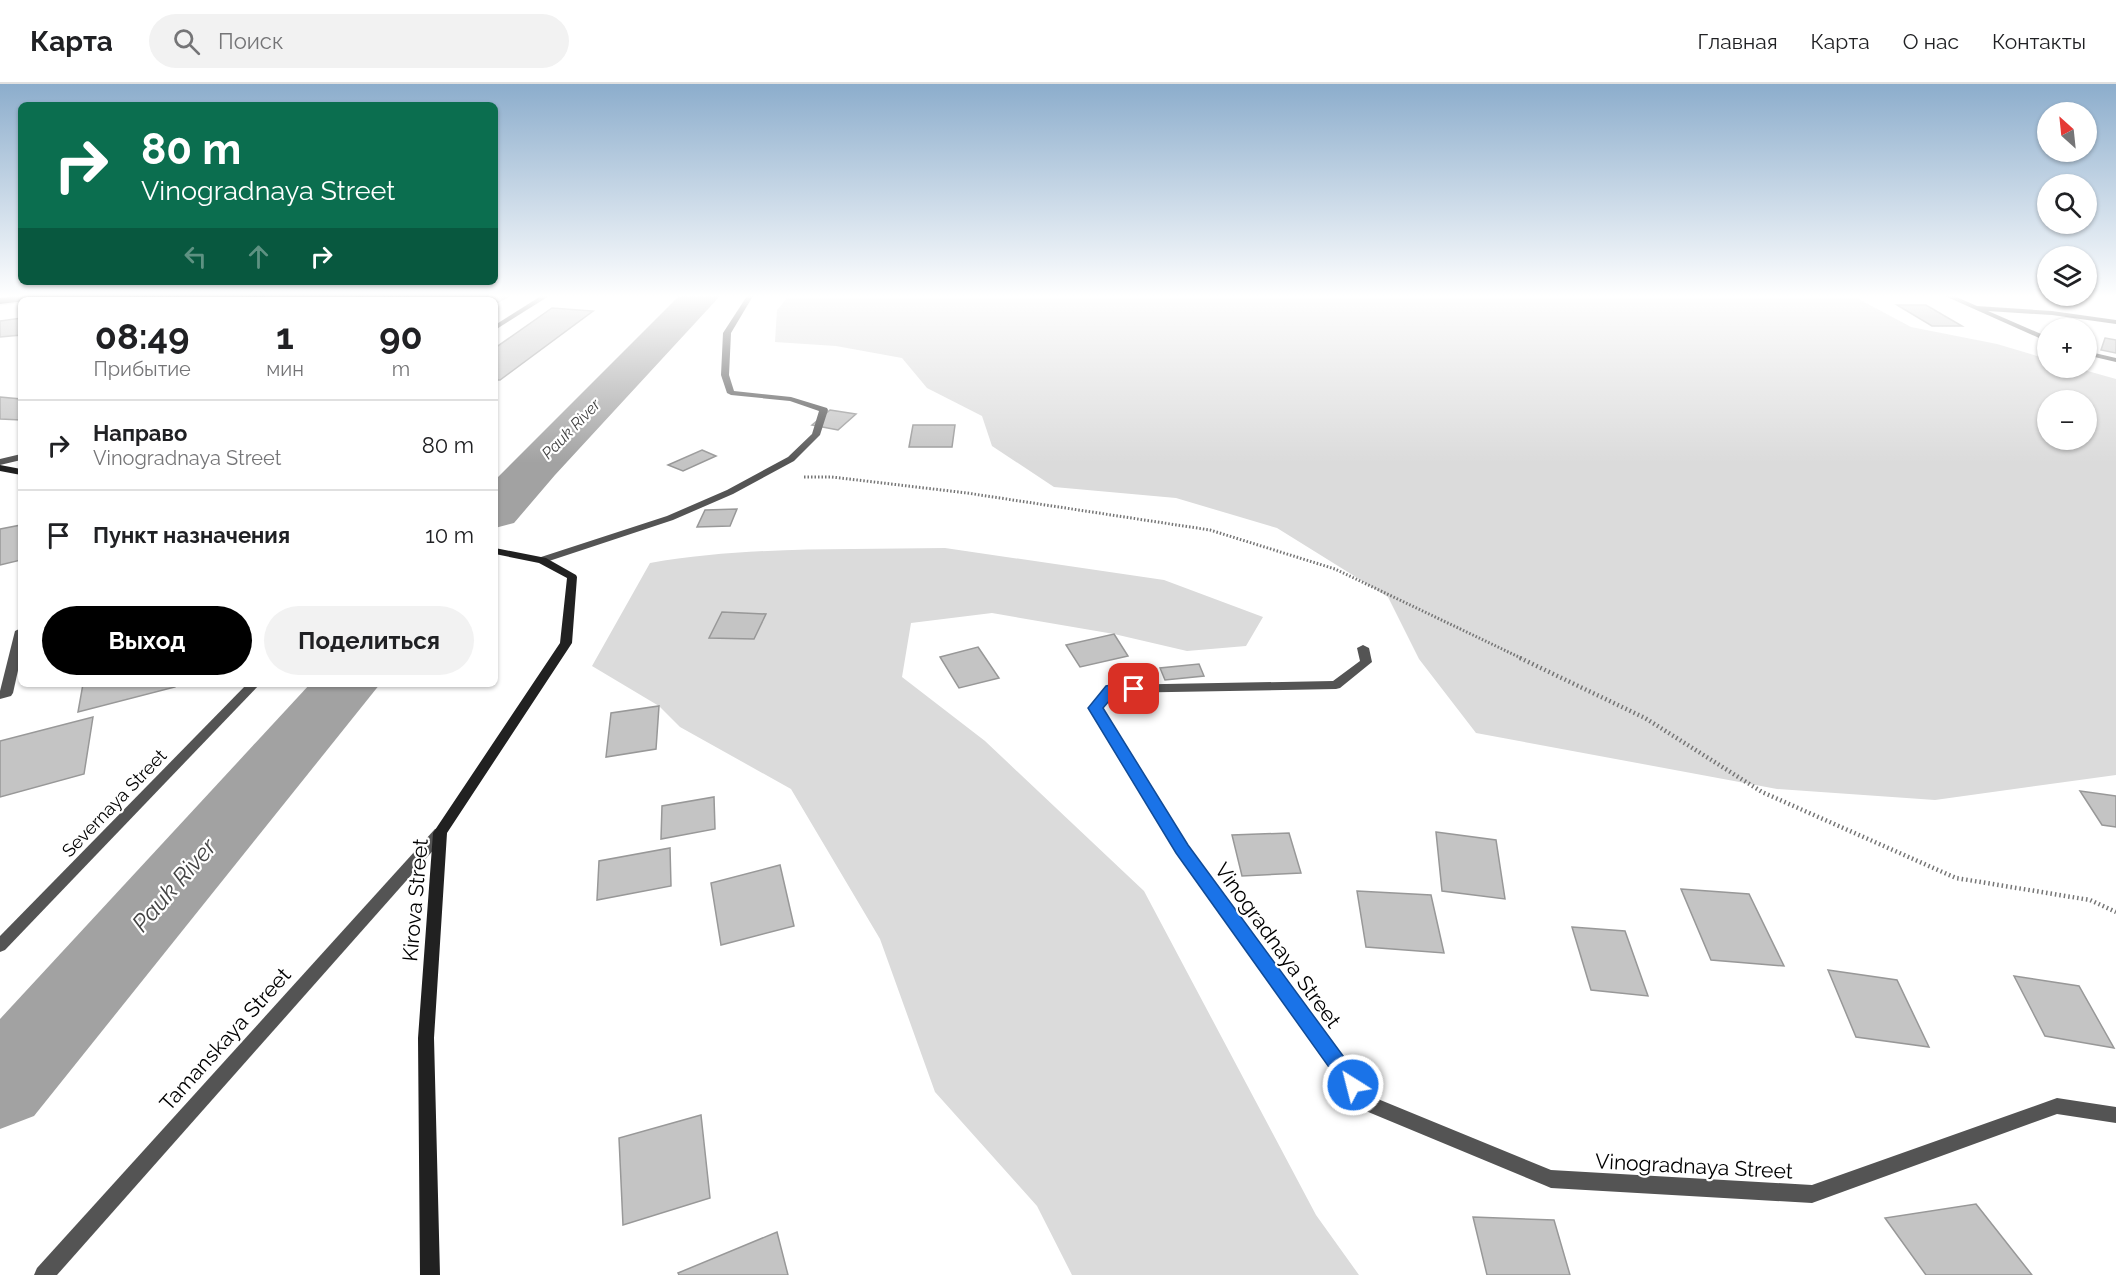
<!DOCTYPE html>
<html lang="ru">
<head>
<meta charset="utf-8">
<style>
  :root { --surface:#fff; --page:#f2f2f2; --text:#202124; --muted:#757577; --line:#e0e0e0; --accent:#000 }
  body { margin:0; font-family:Raleway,sans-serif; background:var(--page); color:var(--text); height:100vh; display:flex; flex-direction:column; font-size:22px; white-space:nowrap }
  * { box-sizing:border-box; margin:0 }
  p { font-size:20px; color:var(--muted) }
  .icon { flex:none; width:33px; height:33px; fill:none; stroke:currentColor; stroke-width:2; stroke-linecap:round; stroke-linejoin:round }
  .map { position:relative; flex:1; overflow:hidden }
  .panel { position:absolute; left:18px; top:213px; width:480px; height:390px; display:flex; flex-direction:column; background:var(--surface); border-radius:9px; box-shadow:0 2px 4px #0004 }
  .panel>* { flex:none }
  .guide { position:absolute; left:18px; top:18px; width:480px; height:183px; border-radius:9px; box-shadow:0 2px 4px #0004; background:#0b6e4f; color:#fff; overflow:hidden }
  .needle { width:39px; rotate:333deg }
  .buttons { position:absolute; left:2037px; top:18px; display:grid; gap:12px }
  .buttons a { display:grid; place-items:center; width:60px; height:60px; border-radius:50%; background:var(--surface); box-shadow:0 2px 4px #0004; font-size:30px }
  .pin { position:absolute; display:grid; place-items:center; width:51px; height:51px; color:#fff; margin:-26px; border-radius:12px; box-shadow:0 3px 9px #0006 }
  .me { position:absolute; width:66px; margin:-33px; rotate:324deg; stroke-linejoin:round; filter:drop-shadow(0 0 4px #0008) }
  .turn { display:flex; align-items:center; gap:21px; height:126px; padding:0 24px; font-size:27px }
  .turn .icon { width:78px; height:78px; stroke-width:2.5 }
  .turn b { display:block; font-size:42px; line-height:51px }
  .lanes { display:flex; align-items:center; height:57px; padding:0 24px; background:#0003; justify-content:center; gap:30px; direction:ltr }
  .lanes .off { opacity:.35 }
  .eta { display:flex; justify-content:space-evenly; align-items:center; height:102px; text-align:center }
  .eta b { font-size:36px; font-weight:700; line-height:42px }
  .primary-button { display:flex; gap:12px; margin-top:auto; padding:12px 24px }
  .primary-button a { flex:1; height:69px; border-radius:36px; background:var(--accent); color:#fff; font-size:24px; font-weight:700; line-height:69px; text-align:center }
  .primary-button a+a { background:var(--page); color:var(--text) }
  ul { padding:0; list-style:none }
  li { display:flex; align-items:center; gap:18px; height:90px; padding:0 24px; border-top:2px solid var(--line) }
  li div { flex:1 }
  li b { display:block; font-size:22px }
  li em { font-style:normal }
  header { display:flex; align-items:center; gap:36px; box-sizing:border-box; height:84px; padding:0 30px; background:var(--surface); border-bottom:2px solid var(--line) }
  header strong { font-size:28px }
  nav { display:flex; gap:33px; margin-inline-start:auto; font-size:21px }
  .search { width:420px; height:54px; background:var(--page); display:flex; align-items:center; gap:15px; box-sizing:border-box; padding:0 21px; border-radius:33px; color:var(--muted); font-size:22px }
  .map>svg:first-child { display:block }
  .green { fill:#dbdbdb; fill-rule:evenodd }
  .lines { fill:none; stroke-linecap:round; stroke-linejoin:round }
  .river { fill:#a2a2a2; fill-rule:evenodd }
  .building { fill:#c4c4c4; stroke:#989898; stroke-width:1.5 }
  .trunk-casing { stroke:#dbdbdb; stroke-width:3 }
  .path-far1 { stroke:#767676; stroke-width:3; stroke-dasharray:1.5 2; stroke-linecap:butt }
  .path { stroke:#767676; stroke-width:4.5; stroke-dasharray:1.5 3; stroke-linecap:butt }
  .service { fill:#545454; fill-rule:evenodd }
  .minor { fill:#545454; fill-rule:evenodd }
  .secondary { fill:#212121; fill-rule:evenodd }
  .trunk { fill:#000; fill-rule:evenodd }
  .route { fill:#1a73e8; stroke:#114b97; stroke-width:1.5 }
  .labels { text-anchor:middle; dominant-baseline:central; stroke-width:4.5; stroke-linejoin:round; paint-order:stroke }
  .far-water-label { font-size:16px; font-style:italic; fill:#434343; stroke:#fff }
  .street-label { font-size:18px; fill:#000; stroke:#fff }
  .near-street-label { font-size:21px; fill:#000; stroke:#fff }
  .near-water-label { font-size:24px; font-style:italic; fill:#434343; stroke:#fff }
</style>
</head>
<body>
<header>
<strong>Карта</strong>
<div class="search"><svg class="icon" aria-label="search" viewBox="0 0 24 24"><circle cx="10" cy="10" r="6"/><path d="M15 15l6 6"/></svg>Поиск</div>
<nav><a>Главная</a><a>Карта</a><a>О нас</a><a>Контакты</a></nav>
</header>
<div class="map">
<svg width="2116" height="1191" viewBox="0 0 2116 1191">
  <rect width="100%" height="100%" fill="#fff"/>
  <g class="green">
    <path d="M789 212H1853L1911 243 1997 260 2047 275 2048 284H2077L2116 295V691L1935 716 1777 705 1476 649 1419 575 1388 513 1277 444 1176 414 1054 403 992 362 982 332 927 304 902 274 836 262 775 258 777 226ZM2048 316H2086V356H2048Z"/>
    <path d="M945 464 1164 496 1263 533 1246 562 1187 567 1114 550 992 529 911 539 902 593 985 657 1144 807 1316 1131 1359 1191H1072L1037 1122 935 1008 880 855 791 705 680 643 659 622 592 582 650 479C747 462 847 466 945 464Z"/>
  </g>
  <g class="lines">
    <g class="river">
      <path d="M679 212H720L555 391 514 439 495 444V396Z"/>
      <path d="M310 600H380L34 1032 0 1045V935Z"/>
    </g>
  </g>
  <g class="building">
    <path d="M136 212H182L168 216H117Z"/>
    <path d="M245 212H251L268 213 262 216H237Z"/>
    <path d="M385 212H399L433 216H377Z"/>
    <path d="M487 212H509L498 218 481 216Z"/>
    <path d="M1897 221H1926L1962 242H1932Z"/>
    <path d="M552 224 593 227 500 296H495V264Z"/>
    <path d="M21 234V251L0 253V237Z"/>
    <path d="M2105 254 2116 256V269L2101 266Z"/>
    <path d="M0 313 21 315V336L0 335Z"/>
    <path d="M830 326 856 330 838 346 812 341Z"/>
    <path d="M913 341H955L952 363H909Z"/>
    <path d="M702 366 716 372 683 387 668 381Z"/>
    <path d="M737 425 730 442 697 443 705 426Z"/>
    <path d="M21 441V476L0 481V445Z"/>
    <path d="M722 528 766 530 754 555 709 554Z"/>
    <path d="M1114 550 1128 572 1080 583 1066 561Z"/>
    <path d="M978 563 999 594 959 604 940 573Z"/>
    <path d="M1199 580 1204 592 1165 596 1160 584Z"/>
    <path d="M83 600H175V603L78 628Z"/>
    <path d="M659 622 656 665 606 673 611 629Z"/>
    <path d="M93 633 84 690 0 713V657Z"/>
    <path d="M2080 707 2116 712V743L2102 741Z"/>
    <path d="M714 713 715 745 661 755 662 722Z"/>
    <path d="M1436 748 1496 756 1505 815 1442 807Z"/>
    <path d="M1289 749 1301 789 1242 792 1232 751Z"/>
    <path d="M670 764 671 802 597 816 599 777Z"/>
    <path d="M780 781 794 842 721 861 711 799Z"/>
    <path d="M1681 805 1749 810 1784 882 1711 876Z"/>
    <path d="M1357 807 1431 811 1444 869 1366 863Z"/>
    <path d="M1572 843 1625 847 1648 912 1591 906Z"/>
    <path d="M1828 886 1897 896 1929 963 1856 953Z"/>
    <path d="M2014 892 2079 902 2114 964 2045 952Z"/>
    <path d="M701 1031 710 1114 623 1141 619 1054Z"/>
    <path d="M1976 1120 2032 1191H1926L1885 1134Z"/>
    <path d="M1473 1133 1554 1136 1570 1191H1487Z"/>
    <path d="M777 1148 788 1191H679L678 1189Z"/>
  </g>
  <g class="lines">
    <defs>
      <path id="trunk" d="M18 212H47L42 215 0 220V214Z"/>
    </defs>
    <use href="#trunk" class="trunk-casing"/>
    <path class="path-far1" d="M804 393H832L967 409 1210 446 1335 485 1523 575"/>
    <path class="path" d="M1520 574 1645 634 1762 708 1956 794 2090 816 2116 828"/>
    <g class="service">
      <path d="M357 212H365L359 216H351Z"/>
      <path d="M21 370V376L0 381V375Z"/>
      <path d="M21 544V573L13 609 11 612 0 615V607L15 547Z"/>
    </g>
    <g class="minor">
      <path d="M541 212H549L495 246V241Z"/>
      <path d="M747 212H753L731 249 729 291 734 307 791 313 827 324 828 326 820 351 794 377 733 410 673 436 546 478H538L537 476 538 474 667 432 727 406 788 373 812 350 819 327 790 317 731 311 727 309 721 291 723 249Z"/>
      <path d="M1945 212H1954L1977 222 2052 227 2116 236V240L2052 231 1988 227 2048 253V258Z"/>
      <path d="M2086 267 2116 274V278L2086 271Z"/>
      <path d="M1363 561 1369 564 1372 578 1340 604 1336 605 1114 609 1101 623 1187 761 1373 1013 1551 1086 1812 1101 2057 1014 2116 1023V1039L2057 1030 1812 1119 1551 1104 1544 1101 1361 1025 1177 769 1089 623 1107 602 1111 601 1333 597 1360 577 1357 564Z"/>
      <path d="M247 600H260L5 866 0 868V852Z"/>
      <path d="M440 744 445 745 447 749 445 753 57 1191H34L37 1184 435 745Z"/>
    </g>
    <g class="secondary">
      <path d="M0 381 21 385V391L0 387Z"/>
      <path d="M495 464 546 474 576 491 577 493 572 559 447 749 434 954 440 1191H420L418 954 433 749 560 559 567 494 539 479 495 470Z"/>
    </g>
    <use href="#trunk" class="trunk"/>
  </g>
  <linearGradient id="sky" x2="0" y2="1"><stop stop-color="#8cadcc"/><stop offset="0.56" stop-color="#fff"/><stop offset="1" stop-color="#fff" stop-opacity="0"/></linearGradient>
  <rect width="2116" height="379" fill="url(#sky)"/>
  <path class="route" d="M1111 601H1134L1141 605 1134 609 1115 610 1103 624 1188 761 1360 995 1363 1001 1360 1007 1353 1010 1346 1007 1176 769 1088 624 1106 602Z"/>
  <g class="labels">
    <g class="far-water-label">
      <text transform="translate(571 345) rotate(-46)">Pauk River</text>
    </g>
    <g class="street-label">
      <text transform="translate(114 719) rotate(-46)">Severnaya Street</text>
    </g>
    <g class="near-street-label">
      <text transform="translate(415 816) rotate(-85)">Kirova Street</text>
      <text transform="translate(1278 861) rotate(54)">Vinogradnaya Street</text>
      <text transform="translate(225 955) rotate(-48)">Tamanskaya Street</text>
      <text transform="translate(1694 1082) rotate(3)">Vinogradnaya Street</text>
    </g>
    <g class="near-water-label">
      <text transform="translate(174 801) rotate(-49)">Pauk River</text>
    </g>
  </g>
</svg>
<div class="buttons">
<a><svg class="needle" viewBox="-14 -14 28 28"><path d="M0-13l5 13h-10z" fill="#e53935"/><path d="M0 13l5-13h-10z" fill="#757577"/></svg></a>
<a><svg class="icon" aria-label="search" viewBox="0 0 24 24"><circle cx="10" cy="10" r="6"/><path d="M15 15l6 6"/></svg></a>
<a><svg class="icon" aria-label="layers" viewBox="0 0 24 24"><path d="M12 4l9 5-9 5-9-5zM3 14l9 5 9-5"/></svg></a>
<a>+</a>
<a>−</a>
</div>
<div class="pin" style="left:1134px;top:605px;background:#d93025"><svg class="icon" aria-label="arrive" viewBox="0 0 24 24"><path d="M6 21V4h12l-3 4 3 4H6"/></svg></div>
<svg class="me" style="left:1353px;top:1001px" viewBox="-20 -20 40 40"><circle r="17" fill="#1a73e8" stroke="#fff" stroke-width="3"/><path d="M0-11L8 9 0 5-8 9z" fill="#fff"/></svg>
<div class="guide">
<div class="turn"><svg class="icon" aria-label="right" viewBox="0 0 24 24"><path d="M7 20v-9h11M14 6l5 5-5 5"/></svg><div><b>80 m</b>Vinogradnaya Street</div></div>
<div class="lanes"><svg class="icon off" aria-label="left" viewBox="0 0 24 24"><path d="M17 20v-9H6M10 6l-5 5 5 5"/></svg><svg class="icon off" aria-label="ahead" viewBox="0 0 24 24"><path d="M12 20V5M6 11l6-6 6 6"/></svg><svg class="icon" aria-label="right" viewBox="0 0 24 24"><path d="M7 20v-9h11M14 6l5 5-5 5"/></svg></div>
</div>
<section class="panel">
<div class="eta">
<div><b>08:49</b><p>Прибытие</p></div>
<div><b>1</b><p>мин</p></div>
<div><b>90</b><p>m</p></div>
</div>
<ul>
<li><svg class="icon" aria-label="right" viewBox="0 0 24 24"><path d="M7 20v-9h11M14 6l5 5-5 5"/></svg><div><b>Направо</b><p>Vinogradnaya Street</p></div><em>80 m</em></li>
<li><svg class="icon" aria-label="arrive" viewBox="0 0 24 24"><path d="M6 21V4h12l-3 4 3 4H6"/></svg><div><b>Пункт назначения</b></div><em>10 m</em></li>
</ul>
<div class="primary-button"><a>Выход</a><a>Поделиться</a></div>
</section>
</div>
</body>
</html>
